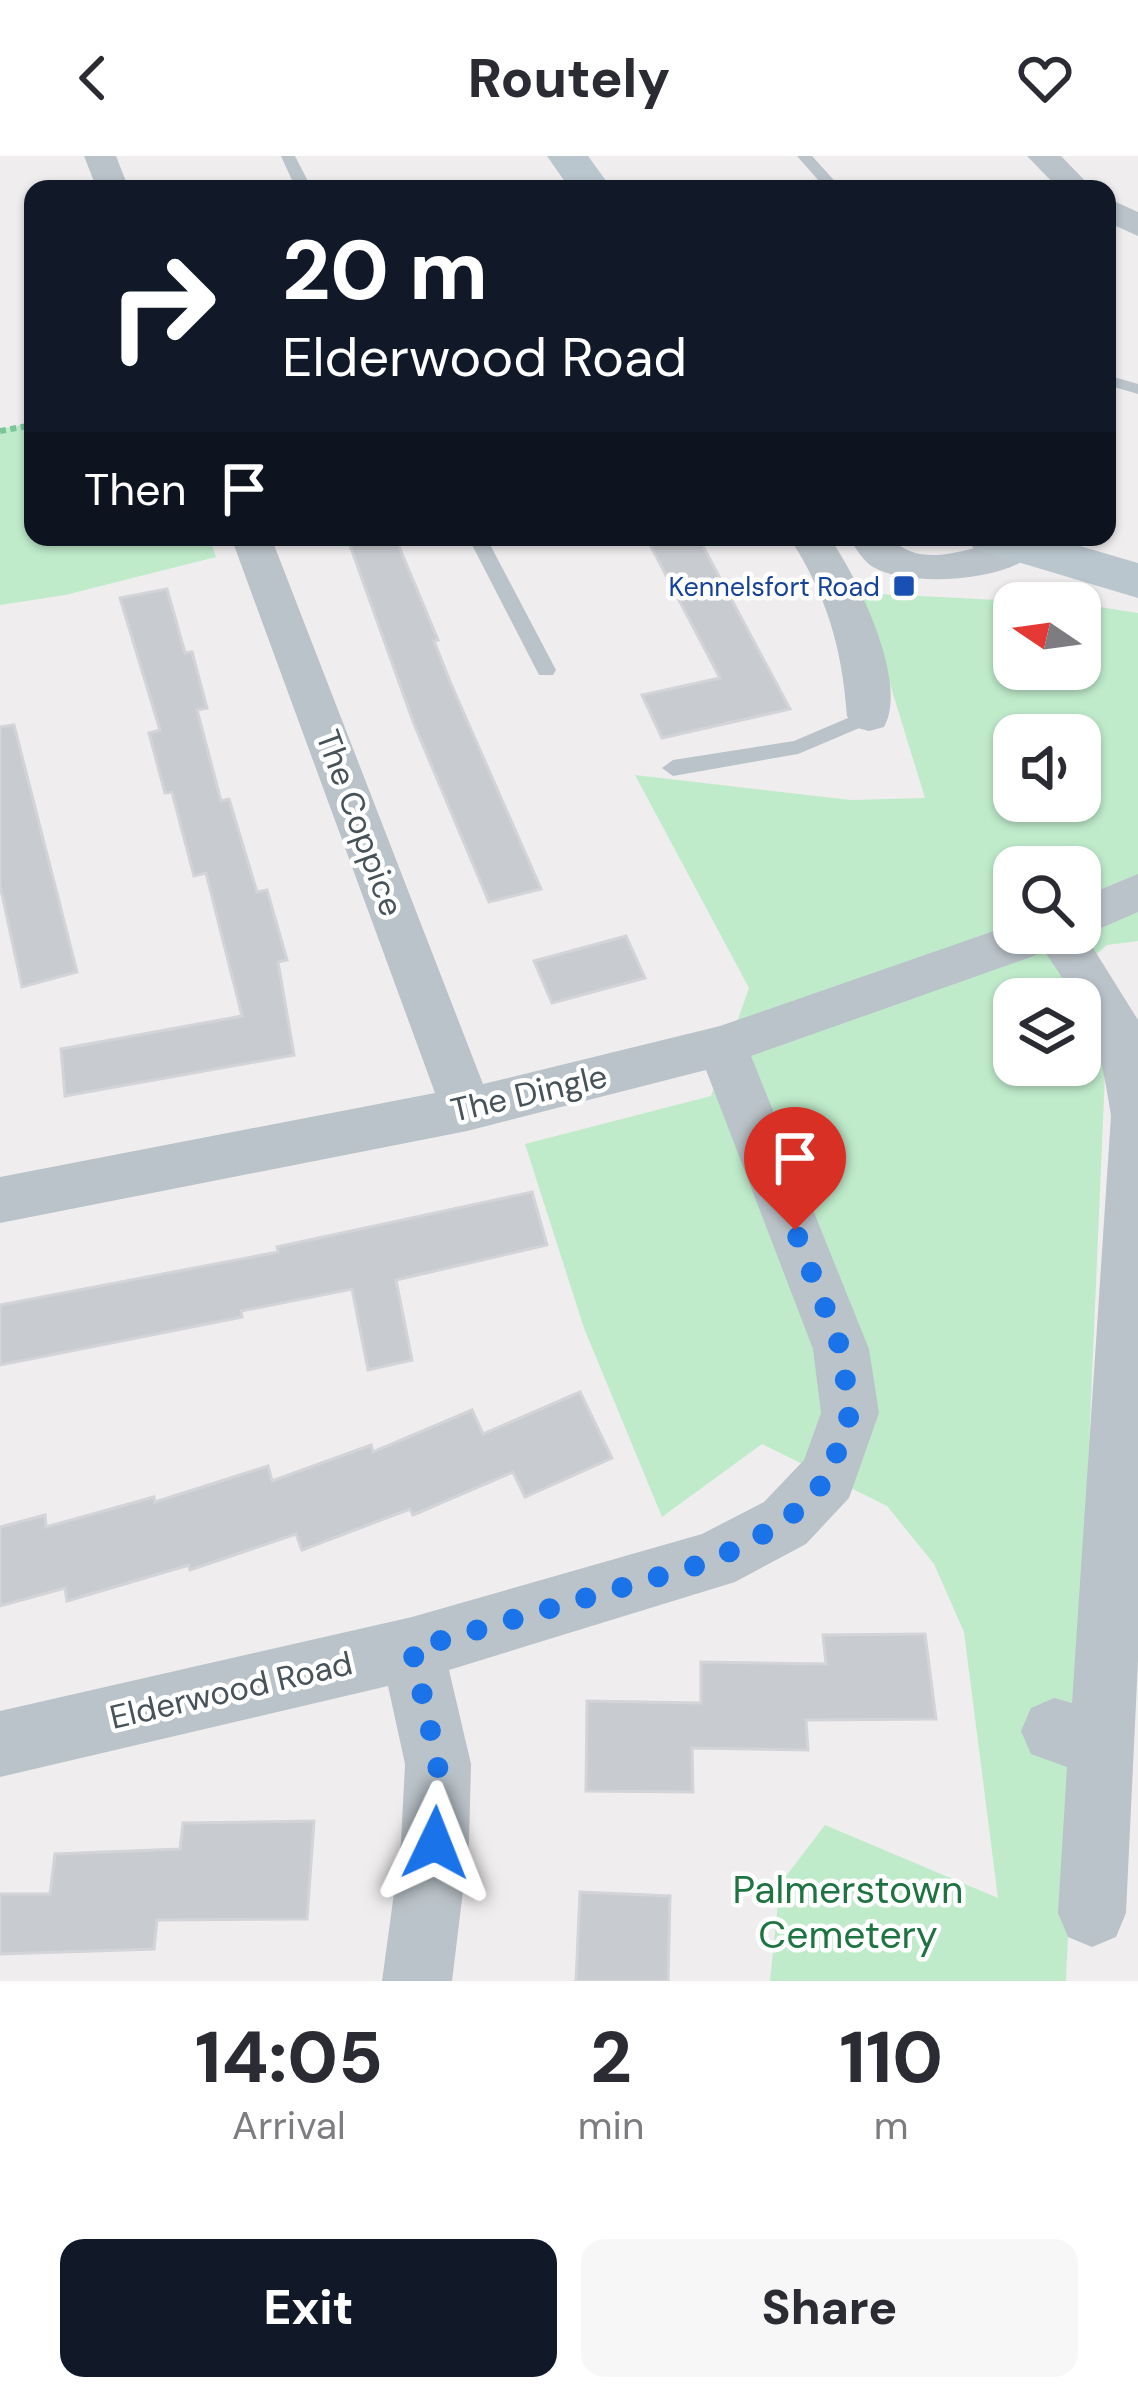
<!DOCTYPE html>
<html lang="en">
<head>
<meta charset="utf-8">
<style>
  :root { --surface:#fff; --page:#f7f7f7; --text:#2b2b33; --muted:#7c7c81; --accent:#111827 }
  body { margin:0; font-family:"DM Sans",sans-serif; background:var(--page); color:var(--text); height:100vh; display:flex; flex-direction:column; font-size:45px; white-space:nowrap }
  * { box-sizing:border-box; margin:0 }
  p { font-size:39px; color:var(--muted) }
  .icon { flex:none; width:66px; height:66px; fill:none; stroke:currentColor; stroke-width:2; stroke-linecap:round; stroke-linejoin:round }
  .map { position:relative; height:1825px; overflow:hidden }
  .side { display:flex; flex-direction:column; background:var(--surface); flex:1 }
  .side>* { flex:none }
  .hud { position:absolute; left:24px; top:24px; width:1092px; height:366px; border-radius:24px; box-shadow:0 3px 9px #0004; background:#111827; color:#fff; overflow:hidden }
  .needle { width:78px; rotate:283deg }
  .fabs { position:absolute; left:993px; top:426px; display:grid; gap:24px }
  .fabs a { display:grid; place-items:center; width:108px; height:108px; border-radius:24px; background:var(--surface); box-shadow:0 3px 9px #0004; font-size:60px }
  .pin { position:absolute; display:grid; place-items:center; width:102px; height:102px; color:#fff; margin:-123px -51px; border-radius:50% 50% 50% 0; rotate:-45deg; box-shadow:0 0 12px #0007 }
  .pin .icon { rotate:45deg }
  .me { position:absolute; width:132px; margin:-66px; rotate:2deg; stroke-linejoin:round; filter:drop-shadow(0 0 9px #0008) }
  .turn { display:flex; align-items:center; gap:42px; height:252px; padding:0 60px; font-size:54px }
  .turn .icon { width:156px; height:156px; stroke-width:2.5 }
  .turn b { display:block; font-size:84px; line-height:102px }
  .then { display:flex; align-items:center; height:114px; padding:0 60px; background:#0003; gap:24px; font-size:45px }
  .eta { display:flex; justify-content:space-evenly; align-items:center; height:204px; text-align:center }
  .eta b { font-size:72px; font-weight:800; line-height:84px }
  .cta { display:flex; gap:24px; margin-top:auto; padding:24px 60px }
  .cta a { flex:1; height:138px; border-radius:24px; background:var(--accent); color:#fff; font-size:48px; font-weight:800; line-height:138px; text-align:center }
  .cta a+a { background:var(--page); color:var(--text) }
  header { display:flex; justify-content:space-between; align-items:center; height:156px; padding:0 60px; background:var(--surface); font-size:54px; font-weight:800 }
  .map>svg:first-child { display:block }
  .green { fill:#bfebcb; fill-rule:evenodd }
  .building { fill:#c8cbd0; stroke:#d2d4d8; stroke-width:3 }
  .lines { fill:none; stroke-linecap:round; stroke-linejoin:round }
  .path { stroke:#7ac699; stroke-width:6; stroke-dasharray:6 4.5; stroke-linecap:butt }
  .lane { fill:#bac3c9; fill-rule:evenodd }
  .street { fill:#bac3c9; fill-rule:evenodd }
  .secondary { fill:#bac6ce; fill-rule:evenodd }
  .route { stroke:#1a73e8; stroke-width:21; stroke-dasharray:0 37.8 }
  .transit-dot { fill:#1a4fb4; stroke:#fff; stroke-width:4.5 }
  .labels { text-anchor:middle; dominant-baseline:central; stroke-width:9; stroke-linejoin:round; paint-order:stroke }
  .far-transit-label { font-size:27px; fill:#164399; stroke:#fff; text-anchor:end }
  .street-label { font-size:33px; fill:#475259; stroke:#fff }
  .near-park-label { font-size:39px; fill:#1e7441; stroke:#fff }
</style>
</head>
<body>
<header><svg class="icon" aria-label="back" viewBox="0 0 24 24"><path d="M15 5l-7 7 7 7"/></svg>Routely<svg class="icon" aria-label="heart" viewBox="0 0 24 24"><path d="M12 20l-8-8c-3-5 5-10 8-4 3-6 11-1 8 4z"/></svg></header>
<div class="map">
<svg width="1138" height="1825" viewBox="0 0 1138 1825">
  <rect width="100%" height="100%" fill="#f0edee"/>
  <g class="green">
    <path d="M33 267V381H209L216 401 65 439 0 449V273Z"/>
    <path d="M862 437 1060 447H1014V513H1080V448L1138 457V785L1107 789 1065 824 1075 843H1014V909H1080V851L1106 895 1066 1825H770L780 1728 825 1669 998 1742 964 1476 934 1408 887 1350 762 1288 662 1361 584 1172 525 988 711 940 749 832 635 619 851 644 925 642ZM1014 579H1080V645H1014ZM1014 711H1080V777H1014Z"/>
  </g>
  <g class="building">
    <path d="M347 381H395L438 484 434 485 451 528 541 733 489 746 414 568Z"/>
    <path d="M646 381H698L790 553 662 582 642 539 720 522Z"/>
    <path d="M167 433 185 497 192 496 207 552 197 554 221 645 229 643 257 736 267 734 287 804 278 806 294 899 65 940 61 893 242 860 206 717 194 720 172 636 165 637 149 577 160 574 120 442Z"/>
    <path d="M14 569 77 816 22 831 0 729V571Z"/>
    <path d="M626 780 645 822 552 847 534 805Z"/>
    <path d="M532 1036 547 1089 396 1124 412 1204 368 1214 352 1133 241 1155 242 1161 0 1209V1149L278 1096 277 1091Z"/>
    <path d="M580 1236 612 1302 525 1341 513 1316 413 1359 410 1353 302 1394 296 1378 190 1414 189 1409 67 1445 65 1432 0 1450V1371L45 1359 46 1371 154 1341 155 1346 268 1310 272 1325 371 1289 373 1296 472 1254 483 1278Z"/>
    <path d="M925 1478 936 1563 806 1564 808 1594 692 1592 693 1636 586 1635 587 1545 701 1547V1506L826 1508 823 1479Z"/>
    <path d="M314 1665 307 1763 157 1764 154 1793 0 1798V1738H50L55 1698 180 1693 183 1667Z"/>
    <path d="M580 1736 670 1740 668 1825H576Z"/>
  </g>
  <g class="lines">
    <path class="path" d="M0 275 33 269"/>
    <g class="lane">
      <path d="M281 0H295L312 33H296Z"/>
      <path d="M797 0H812L842 33H826Z"/>
      <path d="M1107 219 1138 228V238L1107 229Z"/>
      <path d="M468 381H486L556 514 553 519H539Z"/>
      <path d="M869 553 879 560 876 565 798 598 673 620 662 612 673 604 794 585Z"/>
    </g>
    <g class="street">
      <path d="M84 0H116L129 33H97Z"/>
      <path d="M1027 0H1061L1093 33H1059Z"/>
      <path d="M1107 42 1138 56V80L1107 66Z"/>
      <path d="M231 381H271L483 928 720 870 1014 768V777H1080V742L1138 718V756L1085 779 1138 864V1505L1126 1757 1116 1781 1092 1791 1068 1781 1058 1757 1067 1611 1031 1598 1021 1575 1031 1552 1054 1542 1072 1547 1111 960C1099 879 1089 861 1045 796L751 900 869 1193 879 1257 849 1342 806 1388 735 1426 449 1514 471 1608 469 1686 452 1825H382L401 1686 405 1608 388 1530 0 1621V1555L412 1461 702 1378 764 1346 804 1304 821 1257 813 1193 706 914 467 975 0 1067V1021L435 937Z"/>
      <path d="M789 381H829C856 418 910 528 884 571L869 575 854 571 847 560C842 492 827 439 789 381Z"/>
      <path d="M848 381H890C928 423 989 378 1033 382L1039 391C1016 426 908 432 873 411 863 405 855 391 848 381Z"/>
    </g>
    <g class="secondary">
      <path d="M547 0H588L612 33H570Z"/>
      <path d="M966 381H1049L1138 407V442L974 393Z"/>
    </g>
  </g>
  <g class="lines">
    <path class="route" d="M435 1687 438 1608 412 1493 712 1405 784 1367 828 1322 850 1257 841 1193 795 1074"/>
  </g>
  <rect class="transit-dot" x="892" y="418" width="24" height="24" rx="6"/>
  <g class="labels">
    <g class="far-transit-label">
      <text x="880" y="430">Kennelsfort Road</text>
    </g>
    <g class="street-label">
      <text transform="translate(360 667) rotate(70)">The Coppice</text>
      <text transform="translate(529 937) rotate(-13)">The Dingle</text>
      <text transform="translate(231 1534) rotate(-13)">Elderwood Road</text>
    </g>
    <g class="near-park-label">
      <text x="848" y="1733">Palmerstown<tspan x="848" dy="45">Cemetery</tspan></text>
    </g>
  </g>
</svg>
<div class="fabs">
<a><svg class="needle" viewBox="-14 -14 28 28"><path d="M0-13l5 13h-10z" fill="#e53935"/><path d="M0 13l5-13h-10z" fill="#7c7c81"/></svg></a>
<a><svg class="icon" aria-label="sound" viewBox="0 0 24 24"><path d="M4 9h4l5-4v14l-5-4H4zM17 9q2 3 0 6"/></svg></a>
<a><svg class="icon" aria-label="search" viewBox="0 0 24 24"><circle cx="10" cy="10" r="6"/><path d="M15 15l6 6"/></svg></a>
<a><svg class="icon" aria-label="layers" viewBox="0 0 24 24"><path d="M12 4l9 5-9 5-9-5zM3 14l9 5 9-5"/></svg></a>
</div>
<div class="pin" style="left:795px;top:1074px;background:#d93025"><svg class="icon" aria-label="arrive" viewBox="0 0 24 24"><path d="M6 21V4h12l-3 4 3 4H6"/></svg></div>
<svg class="me" style="left:435px;top:1687px" viewBox="-20 -20 40 40"><path d="M0-17L14 15 0 8-14 15z" fill="#1a73e8" stroke="#fff" stroke-width="4"/></svg>
<div class="hud">
<div class="turn"><svg class="icon" aria-label="right" viewBox="0 0 24 24"><path d="M7 20v-9h11M14 6l5 5-5 5"/></svg><div><b>20 m</b>Elderwood Road</div></div>
<div class="then">Then<svg class="icon" aria-label="arrive" viewBox="0 0 24 24"><path d="M6 21V4h12l-3 4 3 4H6"/></svg></div>
</div>
</div>
<section class="side">
<div class="eta">
<div><b>14:05</b><p>Arrival</p></div>
<div><b>2</b><p>min</p></div>
<div><b>110</b><p>m</p></div>
</div>
<div class="cta"><a>Exit</a><a>Share</a></div>
</section>
</body>
</html>
